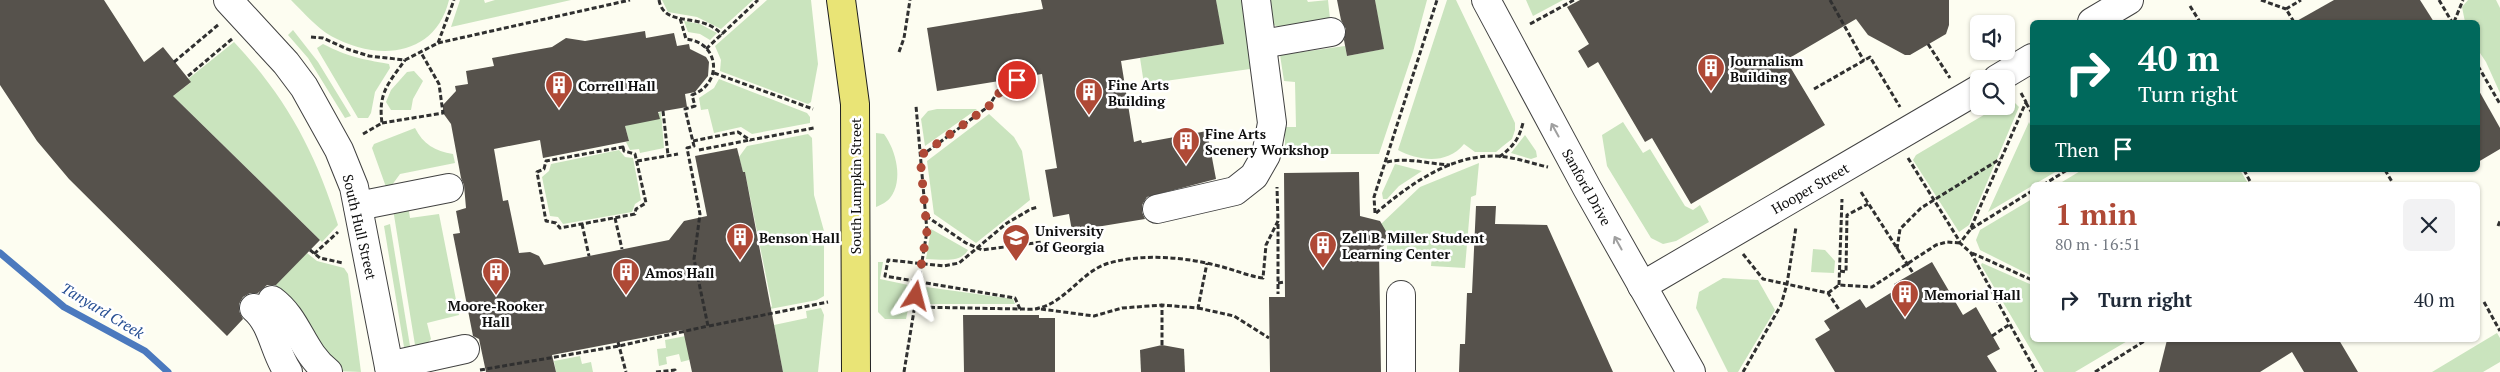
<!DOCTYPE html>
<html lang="en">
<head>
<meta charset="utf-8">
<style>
  :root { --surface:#fff; --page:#f2f2f3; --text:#1f2937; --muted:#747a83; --accent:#af4936 }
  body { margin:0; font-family:"PT Serif",serif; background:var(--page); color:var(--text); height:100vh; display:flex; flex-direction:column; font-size:19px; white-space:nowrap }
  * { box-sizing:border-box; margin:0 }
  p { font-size:16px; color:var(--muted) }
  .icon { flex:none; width:28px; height:28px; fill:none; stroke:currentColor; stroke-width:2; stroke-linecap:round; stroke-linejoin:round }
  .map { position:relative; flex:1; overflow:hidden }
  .sheet { position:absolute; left:2030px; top:182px; width:450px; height:160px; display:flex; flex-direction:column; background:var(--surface); border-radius:8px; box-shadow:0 1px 4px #0004 }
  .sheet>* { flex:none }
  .hud { position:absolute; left:2030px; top:20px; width:450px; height:152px; border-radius:8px; box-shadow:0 1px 4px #0004; background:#00695c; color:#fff; overflow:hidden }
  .tools { position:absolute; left:1970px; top:15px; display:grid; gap:10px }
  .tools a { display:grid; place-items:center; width:45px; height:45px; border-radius:8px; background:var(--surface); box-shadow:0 1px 4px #0004; font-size:25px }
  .pin { position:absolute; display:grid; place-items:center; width:42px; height:42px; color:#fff; margin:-21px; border:2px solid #fff; border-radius:50%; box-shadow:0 1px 5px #0007 }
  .me { position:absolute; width:55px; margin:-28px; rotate:9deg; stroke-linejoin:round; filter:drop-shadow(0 0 4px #0008) }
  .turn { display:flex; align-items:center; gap:18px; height:105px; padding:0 25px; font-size:22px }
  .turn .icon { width:65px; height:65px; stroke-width:2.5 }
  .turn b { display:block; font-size:35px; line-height:42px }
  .then { display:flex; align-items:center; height:48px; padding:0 25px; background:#0003; gap:10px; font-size:19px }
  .round { display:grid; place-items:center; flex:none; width:52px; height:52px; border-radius:8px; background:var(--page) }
  .summary { display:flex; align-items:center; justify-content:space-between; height:85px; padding:0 25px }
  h1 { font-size:30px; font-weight:700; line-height:38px; color:var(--accent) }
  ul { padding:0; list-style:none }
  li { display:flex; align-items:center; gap:15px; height:65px; padding:0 25px }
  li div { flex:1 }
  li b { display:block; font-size:19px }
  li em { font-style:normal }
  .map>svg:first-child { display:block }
  .green { fill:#cae4be }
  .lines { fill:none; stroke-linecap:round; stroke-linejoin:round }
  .stream { stroke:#4b79be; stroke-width:7 }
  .building { fill:#56524c }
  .minor-casing { stroke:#414141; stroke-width:30 }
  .major-casing { stroke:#1f1f1f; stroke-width:30 }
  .path { stroke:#303030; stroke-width:3; stroke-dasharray:5 2.5; stroke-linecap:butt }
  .minor { stroke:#fff; stroke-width:28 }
  .major { stroke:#e9e476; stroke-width:28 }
  .oneway { stroke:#9f9f9f }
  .route { stroke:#af4936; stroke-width:9; stroke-dasharray:0 16.2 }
  .labels { text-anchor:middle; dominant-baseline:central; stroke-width:5; stroke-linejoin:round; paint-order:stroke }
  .poi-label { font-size:14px; font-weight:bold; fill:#0e0e0e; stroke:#fff; text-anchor:start }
  .street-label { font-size:14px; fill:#0e0e0e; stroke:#fff }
  .water-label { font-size:15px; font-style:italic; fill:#254d92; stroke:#fff }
</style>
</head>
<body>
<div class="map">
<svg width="2500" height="372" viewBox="0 0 2500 372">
  <rect width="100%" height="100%" fill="#fdfdf1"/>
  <g class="green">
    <path d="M291 0H449C435 58 376 61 331 36 316 27 304 13 291 0Z"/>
    <path d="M460 0H484L485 3 495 0H571L451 27Z"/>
    <path d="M662 0H753L721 29 697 17 668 12Z"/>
    <path d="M767 0H811L818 64 811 102 808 104 720 71 721 60 715 46Z"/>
    <path d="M1216 0H1247L1257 68 1144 84 1140 58 1223 44Z"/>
    <path d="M1270 0H1307L1308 2 1328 0 1330 19 1284 28 1273 25Z"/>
    <path d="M1375 0H1427L1413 52 1379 154H1303L1285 148V127H1296L1295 82 1284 81 1280 55 1345 46 1347 56 1383 49Z"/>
    <path d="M1447 0H1456L1515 123V130L1512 139 1503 146 1496 152H1475L1464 144C1447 165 1419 161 1398 150Z"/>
    <path d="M1526 0H1563L1533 16Z"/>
    <path d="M2468 0H2496L2500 8V93L2486 62 2478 50V22H2465L2462 7Z"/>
    <path d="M684 21 700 24 717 33 710 40 700 34 688 32Z"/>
    <path d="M293 30 318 62 351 116 345 118 308 58 288 35Z"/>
    <path d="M234 42C286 97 316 153 338 225L322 242 173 96 190 83 188 79Z"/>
    <path d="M323 44C349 57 361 59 389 64L390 68 375 92 371 113 368 118H358L319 52 317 48Z"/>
    <path d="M414 71 423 81 413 99 411 110H391L386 102 391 90 407 72Z"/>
    <path d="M719 79 807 113 810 117V123L752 134 741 127 714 133 708 109 701 110 699 98 714 88Z"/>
    <path d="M2011 99 2019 107 1969 225 1959 232 1913 160 1916 155 1999 106H2006V102Z"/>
    <path d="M937 109H977L925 146 921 119 928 111Z"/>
    <path d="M661 112 664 148 640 153 639 149 630 150 626 142 629 141 625 126Z"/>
    <path d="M989 114 1014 137 1022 151 1030 200 976 243 934 214 927 161Z"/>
    <path d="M1623 122 1643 153 1650 149 1685 206 1693 210 1700 205 1709 222 1676 241 1663 244 1651 238 1607 166 1602 135Z"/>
    <path d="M2029 122 2032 129V170L2057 171 1988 212Z"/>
    <path d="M415 128C423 144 435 151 453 154L455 163 400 174 392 185 386 187 372 148 374 144Z"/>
    <path d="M876 133 884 134C896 150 904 181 890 198 887 202 881 205 876 207Z"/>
    <path d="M808 134 812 138 814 195 824 231V296L817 300 770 309 772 306 745 172H743L739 157 747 146Z"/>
    <path d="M1525 135 1536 151 1537 157 1531 159 1511 153Z"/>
    <path d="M619 150 625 157 633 158 641 200 635 204 632 212 563 224 558 217 550 216 542 177 549 171 551 164Z"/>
    <path d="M1479 163 1476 195 1471 197 1465 268 1431 266 1432 255 1387 252V236L1381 224 1420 187Z"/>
    <path d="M1395 164 1422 171 1399 186 1387 199H1383L1382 193Z"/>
    <path d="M2082 170H2240L2249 185H2057Z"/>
    <path d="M2032 199V276L1980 250 1976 240 1980 230Z"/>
    <path d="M408 205 410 218 439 214 459 315 427 323 431 339 423 349 416 351 393 209Z"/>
    <path d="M390 224 411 352 404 347 384 226Z"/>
    <path d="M931 229 968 250C960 264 940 259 926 259Z"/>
    <path d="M1813 249 1825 250 1835 261 1834 273 1811 272Z"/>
    <path d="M307 253 317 261 344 268 348 274 361 372 337 371 272 289Z"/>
    <path d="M878 262H883L880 279 913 286 906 319H885L878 312Z"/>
    <path d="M1982 263 2032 285V340H2129L2075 372H2044L1981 265Z"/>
    <path d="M1723 278 1758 280 1775 310 1738 372H1728L1696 308 1699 292Z"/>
    <path d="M926 287 1013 299 1015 304H923L921 298Z"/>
    <path d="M821 308 824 315 818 372H783L774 325 807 318 806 311Z"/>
    <path d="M2497 333 2500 338V362L2483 372H2432Z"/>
    <path d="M696 334 689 360 681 362 679 354 666 357 667 364 659 366 657 349 666 348 665 340Z"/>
    <path d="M580 356 582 364 591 362 593 372H556L554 361Z"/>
  </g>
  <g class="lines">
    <path class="stream" d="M0 253 64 307 145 351 168 372"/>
  </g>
  <g class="building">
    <path d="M0 0H104L144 62 163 47 191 82 173 96 320 240 276 285H267L258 293H250L243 297 239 304V311L243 319 227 336 69 179 37 141 0 85Z"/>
    <path d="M1041 0H1216L1224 44 1121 61 1134 142 1141 140 1142 143 1207 131 1216 179 1147 197 1142 205V212L1145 219 1072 231 1069 214 1053 217 1045 170 1057 168 1042 74 937 91 927 28 1043 9Z"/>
    <path d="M1337 0H1375L1384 49 1347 56 1344 40 1346 29 1341 20Z"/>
    <path d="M1580 0H1949V25L1946 34 1910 55H1905L1868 35 1856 19 1786 60 1825 125 1691 204 1652 138 1645 142 1598 62 1588 68 1578 51 1589 44 1567 7Z"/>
    <path d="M2334 0H2420L2434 22H2295Z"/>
    <path d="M645 31 646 38 674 33 677 46 689 44 690 49 706 57 709 62 708 76 695 92 685 94 687 107 658 112 660 119 625 126 629 141 543 158 540 140 494 149 503 201 508 200 519 253 530 252 539 256 544 265 669 240 684 221 707 216 695 156 737 148 743 172H745L783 372H692L683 330 552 355 556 372H486L479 339 473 336 453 234 460 233 456 211 466 208 464 185 461 178 451 124 443 113V105L456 91 455 86 468 84 466 71 494 66 492 58 552 47 566 38 585 41Z"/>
    <path d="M2478 89 2500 128V149L2478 162Z"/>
    <path d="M1359 172 1360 216 1380 221 1387 233 1384 245 1379 252 1381 372H1270L1269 297H1285L1284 173Z"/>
    <path d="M1476 206H1496L1495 224 1547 225 1613 372H1459L1460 344H1465L1467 293H1472Z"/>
    <path d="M1932 262 1963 315 1976 307 2000 349 1987 356 1997 372H1835L1815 339 1830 330 1824 321 1860 299 1866 308 1897 289 1894 284Z"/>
    <path d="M963 315H1039V318H1055V372H964Z"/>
    <path d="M2167 340H2339L2358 372H2304L2292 352 2260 372H2159Z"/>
    <path d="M1162 345 1184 349 1185 372H1141L1140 350Z"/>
  </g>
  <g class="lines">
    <defs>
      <g id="minor">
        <path d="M228 0 286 63 304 87 339 150 354 187 390 372"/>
        <path d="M1486 0 1587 188 1691 372"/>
        <path d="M2092 22 2129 0"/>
        <path d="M1262 44 1331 32"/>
        <path d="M1997 79 2032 58"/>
        <path d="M358 206 449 188"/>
        <path d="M1157 209 1235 191 1254 176 1266 155 1272 123 1256 0"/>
        <path d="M1642 286 1979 89"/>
        <path d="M272 300C299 320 301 351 328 372"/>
        <path d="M254 308C273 324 274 352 288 372"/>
        <path d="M389 366 465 349"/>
        <path d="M1401 372V295"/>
      </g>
      <path id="major" d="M841 0 855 104 856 372"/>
    </defs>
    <use href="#minor" class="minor-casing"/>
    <use href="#major" class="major-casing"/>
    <g class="path">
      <path d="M659 0C664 29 703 11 722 35"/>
      <path d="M1830 0 1864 61"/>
      <path d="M2261 0 2286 9"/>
      <path d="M2439 0 2452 22"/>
      <path d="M2190 6 2200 22"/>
      <path d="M2294 22 2286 9 2301 0"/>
      <path d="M2454 22 2463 0"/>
      <path d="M1530 24 1574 0"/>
      <path d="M311 37 323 38 347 49 369 56 405 60 438 43 454 0"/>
      <path d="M438 43 630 0"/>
      <path d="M1928 44 1950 78"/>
      <path d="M706 49 758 0"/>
      <path d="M899 52 904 38 910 0"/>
      <path d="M174 62 218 25"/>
      <path d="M2478 66 2500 104"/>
      <path d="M714 73 813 109"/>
      <path d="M188 76 232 39"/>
      <path d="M1814 89 1870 57 1900 107"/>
      <path d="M2021 93 2026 102 1970 230 1960 243 1971 253 2036 372"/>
      <path d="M2026 103 2032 113"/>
      <path d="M663 111 668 155"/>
      <path d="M382 123 443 113 439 84 420 51"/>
      <path d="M363 134 382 123C378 93 388 84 405 60"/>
      <path d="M693 141 738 132 750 140 814 128"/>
      <path d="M623 147 624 151 635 154 646 203 636 209 635 214 560 228 556 223 546 221 537 172 544 169 546 161Z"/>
      <path d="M699 150 750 140"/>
      <path d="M921 156 989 106 995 96 1017 78"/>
      <path d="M1499 157C1513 147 1519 139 1523 123"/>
      <path d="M1908 158 1960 242"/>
      <path d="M637 161 678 154"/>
      <path d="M1387 162C1407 157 1429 164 1450 165"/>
      <path d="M2244 170 2252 185"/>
      <path d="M2385 170 2394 185"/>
      <path d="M2043 185 2067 170"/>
      <path d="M1861 192 1913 273"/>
      <path d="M1375 213 1374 197 1437 0"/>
      <path d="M1376 213C1411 183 1457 150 1506 157 1520 159 1534 164 1548 167"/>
      <path d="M926 216 966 243 982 250 1042 242"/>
      <path d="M615 218 622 249"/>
      <path d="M582 224 589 256"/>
      <path d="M1278 224V294"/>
      <path d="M2498 226 2500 221"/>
      <path d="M1971 229 2032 191"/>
      <path d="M1897 249 1900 229 1921 208 2000 159"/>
      <path d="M310 250 320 258 343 263"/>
      <path d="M1972 253 2032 280"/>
      <path d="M314 254 338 232"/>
      <path d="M1743 254 1763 279 1828 293 1840 311"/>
      <path d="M1840 271 1846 272 1847 215 1868 204"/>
      <path d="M1278 283 1285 282"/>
      <path d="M1839 285 1842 199"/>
      <path d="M1828 293 1839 285 1872 287 1936 245 1947 242 1960 243"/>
      <path d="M2484 302 2500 331"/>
      <path d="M915 307 1020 309 1015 298 885 276 888 260 944 266 959 263 1007 223 1031 209 1038 207"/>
      <path d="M1198 308 1234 316 1269 338"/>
      <path d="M1020 309C1026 309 1034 310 1039 308 1065 302 1081 273 1106 264 1141 253 1185 257 1219 266 1235 270 1248 276 1263 278L1266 245 1278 221 1277 187"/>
      <path d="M1041 309 1094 316 1122 308 1162 305"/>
      <path d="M709 326 828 302"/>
      <path d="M1992 336 2010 324"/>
      <path d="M618 342 626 372"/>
      <path d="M1162 345V305L1198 308 1207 263"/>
      <path d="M480 370 619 346 708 326 694 259 700 214 687 148 694 146 685 109 695 106 692 95C724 83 719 42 686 39L680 18"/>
      <path d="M656 372 675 370 676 372"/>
      <path d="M904 372 927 231 916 106"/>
      <path d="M1743 372 1781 305 1787 284 1796 227"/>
      <path d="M2095 372 2146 340"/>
    </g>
    <use href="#minor" class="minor"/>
    <use href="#major" class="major"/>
  </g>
  <defs><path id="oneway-shaft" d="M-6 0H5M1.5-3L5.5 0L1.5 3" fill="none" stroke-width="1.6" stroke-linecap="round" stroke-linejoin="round" transform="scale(1.25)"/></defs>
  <g class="oneway">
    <use href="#oneway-shaft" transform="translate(1555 130) rotate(-119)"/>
    <use href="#oneway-shaft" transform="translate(1618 243) rotate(-119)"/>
  </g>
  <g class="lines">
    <path class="route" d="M916 296 927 231 920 156 989 106 995 96 1017 80"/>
  </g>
  <defs>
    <symbol id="building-pin" viewBox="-11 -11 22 30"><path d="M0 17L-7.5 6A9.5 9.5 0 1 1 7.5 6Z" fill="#af4936" stroke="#fff"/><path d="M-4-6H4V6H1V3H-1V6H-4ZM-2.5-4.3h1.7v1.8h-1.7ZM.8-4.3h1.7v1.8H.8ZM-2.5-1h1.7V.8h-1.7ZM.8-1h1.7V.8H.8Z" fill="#fff"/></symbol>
    <symbol id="university-pin" viewBox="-11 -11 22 30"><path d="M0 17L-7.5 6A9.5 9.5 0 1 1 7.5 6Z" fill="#af4936" stroke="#fff"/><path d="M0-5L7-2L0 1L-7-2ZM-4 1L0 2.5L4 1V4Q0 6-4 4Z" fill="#fff"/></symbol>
  </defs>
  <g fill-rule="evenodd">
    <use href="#building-pin" x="1695" y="52" width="32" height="43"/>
    <use href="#building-pin" x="543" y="69" width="32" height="43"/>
    <use href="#building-pin" x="1073" y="76" width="32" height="43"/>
    <use href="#building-pin" x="1170" y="125" width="32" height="43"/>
    <use href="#building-pin" x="724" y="221" width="32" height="43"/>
    <use href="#university-pin" x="1000" y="222" width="32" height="43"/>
    <use href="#building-pin" x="1307" y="229" width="32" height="43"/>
    <use href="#building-pin" x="480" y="256" width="32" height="43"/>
    <use href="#building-pin" x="610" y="256" width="32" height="43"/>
    <use href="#building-pin" x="1889" y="278" width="32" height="43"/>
  </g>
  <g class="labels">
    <g class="poi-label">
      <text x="1730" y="60">Journalism<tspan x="1730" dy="16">Building</tspan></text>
      <text x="1108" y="84">Fine Arts<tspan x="1108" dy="16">Building</tspan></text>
      <text x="578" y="85">Correll Hall</text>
      <text x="1205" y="133">Fine Arts<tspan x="1205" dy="16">Scenery Workshop</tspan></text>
      <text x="1035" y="230">University<tspan x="1035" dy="16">of Georgia</tspan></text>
      <text x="759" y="237">Benson Hall</text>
      <text x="1342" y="237">Zell B. Miller Student<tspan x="1342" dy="16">Learning Center</tspan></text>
      <text x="645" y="272">Amos Hall</text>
      <text x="1924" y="294">Memorial Hall</text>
      <text x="496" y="305" text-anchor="middle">Moore-Rooker<tspan x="496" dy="16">Hall</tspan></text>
    </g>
    <g class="street-label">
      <text transform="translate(855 186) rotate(-90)">South Lumpkin Street</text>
      <text transform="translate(1587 187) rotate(61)">Sanford Drive</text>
      <text transform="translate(1810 188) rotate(-30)">Hooper Street</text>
      <text transform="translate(360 227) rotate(77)">South Hull Street</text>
    </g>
    <g class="water-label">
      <text transform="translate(103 310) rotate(31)">Tanyard Creek</text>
    </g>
  </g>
</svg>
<div class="tools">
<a><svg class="icon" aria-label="sound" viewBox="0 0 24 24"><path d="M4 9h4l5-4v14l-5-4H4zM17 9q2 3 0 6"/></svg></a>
<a><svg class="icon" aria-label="search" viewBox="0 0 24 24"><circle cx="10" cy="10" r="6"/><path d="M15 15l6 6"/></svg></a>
</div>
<div class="pin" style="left:1017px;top:80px;background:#d93025"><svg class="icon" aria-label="arrive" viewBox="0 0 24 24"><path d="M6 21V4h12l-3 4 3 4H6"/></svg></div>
<svg class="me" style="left:916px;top:296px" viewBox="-20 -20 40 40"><path d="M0-17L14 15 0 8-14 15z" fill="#af4936" stroke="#fff" stroke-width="4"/></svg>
<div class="hud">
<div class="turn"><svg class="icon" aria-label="right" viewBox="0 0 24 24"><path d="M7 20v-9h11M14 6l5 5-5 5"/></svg><div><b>40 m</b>Turn right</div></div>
<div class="then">Then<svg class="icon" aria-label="arrive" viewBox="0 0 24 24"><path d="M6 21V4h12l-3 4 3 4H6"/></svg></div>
</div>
<section class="sheet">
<div class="summary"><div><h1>1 min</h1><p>80 m · 16:51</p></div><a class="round"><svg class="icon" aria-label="close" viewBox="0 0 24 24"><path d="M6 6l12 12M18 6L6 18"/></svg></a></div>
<ul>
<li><svg class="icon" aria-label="right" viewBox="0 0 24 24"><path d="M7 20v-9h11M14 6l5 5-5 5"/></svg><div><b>Turn right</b></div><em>40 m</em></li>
</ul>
</section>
</div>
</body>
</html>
